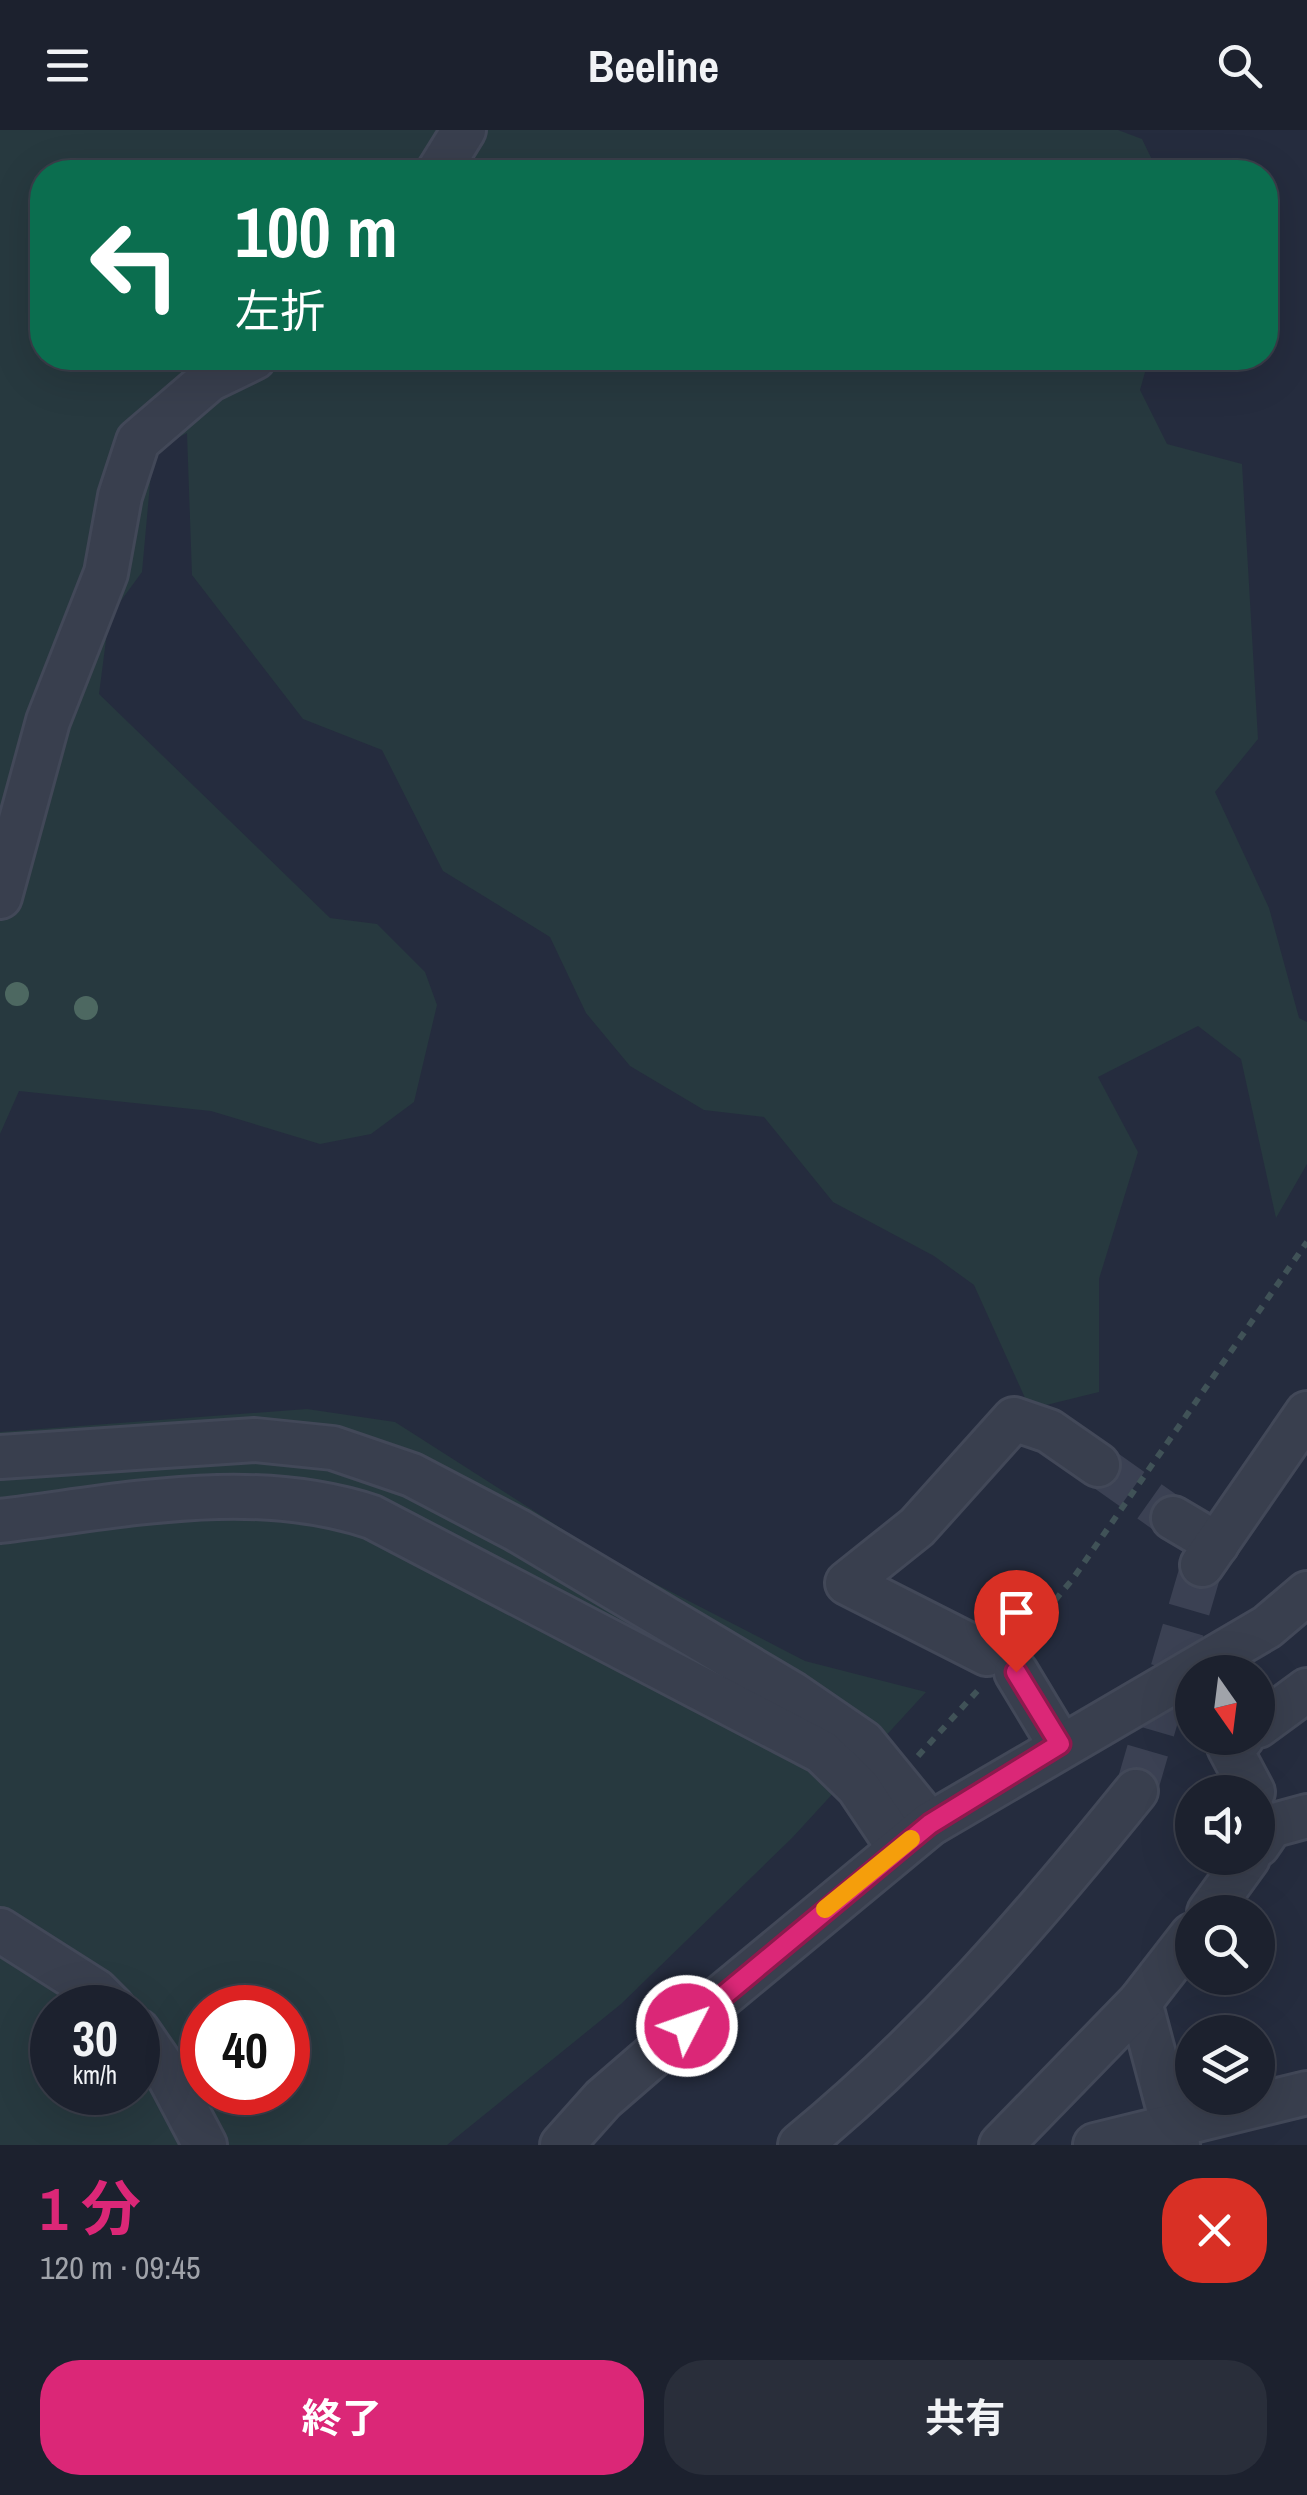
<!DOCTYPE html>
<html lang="ja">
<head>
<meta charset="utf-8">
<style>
  :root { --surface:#1c212e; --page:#292e3a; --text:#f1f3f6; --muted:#a0a3aa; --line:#3a3e4a; --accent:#db2777 }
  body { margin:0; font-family:"Archivo Narrow","Noto Sans JP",sans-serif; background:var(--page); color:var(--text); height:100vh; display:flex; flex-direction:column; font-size:38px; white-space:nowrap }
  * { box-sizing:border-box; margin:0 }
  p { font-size:32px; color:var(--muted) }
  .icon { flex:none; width:55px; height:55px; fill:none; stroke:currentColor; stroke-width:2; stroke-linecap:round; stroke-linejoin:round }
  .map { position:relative; height:2015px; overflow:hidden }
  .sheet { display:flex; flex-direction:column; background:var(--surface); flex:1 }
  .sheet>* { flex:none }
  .banner { position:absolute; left:30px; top:30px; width:1248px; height:210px; border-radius:40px; box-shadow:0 10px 40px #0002,0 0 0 2px var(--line); background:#0b6e4f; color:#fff; overflow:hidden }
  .needle { width:65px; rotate:166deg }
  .fabs { position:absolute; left:1175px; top:1525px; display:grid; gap:20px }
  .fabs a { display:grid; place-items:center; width:100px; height:100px; border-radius:50%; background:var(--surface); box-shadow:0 10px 40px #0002,0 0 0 2px var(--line); font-size:50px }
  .speed { position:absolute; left:30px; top:1855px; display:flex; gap:20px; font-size:50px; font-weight:700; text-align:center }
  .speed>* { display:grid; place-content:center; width:130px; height:130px; border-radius:50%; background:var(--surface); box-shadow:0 10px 40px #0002,0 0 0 2px var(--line); line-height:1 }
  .speed small { font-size:25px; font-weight:400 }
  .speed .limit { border:15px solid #d22; background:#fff; color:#111 }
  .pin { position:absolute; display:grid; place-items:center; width:85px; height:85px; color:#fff; margin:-102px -42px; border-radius:50% 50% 50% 0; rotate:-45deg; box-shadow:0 0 10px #0007 }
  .pin .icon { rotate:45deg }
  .me { position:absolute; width:110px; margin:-55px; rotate:49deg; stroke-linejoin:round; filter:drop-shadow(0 0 8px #0008) }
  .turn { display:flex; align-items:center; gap:35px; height:210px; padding:0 40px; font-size:45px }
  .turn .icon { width:130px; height:130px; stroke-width:2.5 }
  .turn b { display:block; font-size:70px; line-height:85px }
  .round { display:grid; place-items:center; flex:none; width:105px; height:105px; border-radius:40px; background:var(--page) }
  .headline { display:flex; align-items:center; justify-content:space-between; height:170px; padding:0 40px }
  h1 { font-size:60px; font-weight:700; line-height:75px; color:var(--accent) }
  .cta { display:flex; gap:20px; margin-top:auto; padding:20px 40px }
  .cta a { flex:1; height:115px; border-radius:40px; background:var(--accent); color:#fff; font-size:40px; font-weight:700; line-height:115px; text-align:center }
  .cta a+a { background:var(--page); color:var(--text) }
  header { display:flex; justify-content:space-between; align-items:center; height:130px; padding:0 40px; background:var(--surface); font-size:45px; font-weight:700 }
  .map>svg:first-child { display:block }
  .green { fill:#27393f; fill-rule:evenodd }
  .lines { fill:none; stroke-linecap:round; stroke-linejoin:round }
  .minor-tunnel { stroke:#3b4153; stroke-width:42; stroke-dasharray:42 21; stroke-linecap:butt }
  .minor-casing { stroke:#424858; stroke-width:48 }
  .path { stroke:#405257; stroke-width:6; stroke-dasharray:8 8; stroke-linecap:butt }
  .minor { stroke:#393f4e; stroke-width:42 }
  .tree { fill:#4d6861 }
  .route-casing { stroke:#8e194d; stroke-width:25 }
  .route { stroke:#db2777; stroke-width:18 }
  .slow { stroke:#f59e0b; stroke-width:18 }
</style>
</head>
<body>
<header><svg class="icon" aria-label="menu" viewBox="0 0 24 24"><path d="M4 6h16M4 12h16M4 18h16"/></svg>Beeline<svg class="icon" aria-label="search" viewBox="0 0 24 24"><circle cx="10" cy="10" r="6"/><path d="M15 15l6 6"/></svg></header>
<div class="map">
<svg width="1307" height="2015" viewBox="0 0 1307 2015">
  <rect width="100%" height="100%" fill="#252c3e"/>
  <g class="green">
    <path d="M0 0H1118L1142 9 1158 42H42V228H1149L1140 260 1167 314 1242 334 1258 609 1215 662 1269 778 1299 888 1307 892V1034L1276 1088 1241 929 1198 896 1098 947 1138 1022 1099 1149V1262L1030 1279 974 1155 934 1126 833 1072 764 987 704 980 630 936 586 883 550 807 443 741 382 620 303 589 192 445 187 303 153 321 142 442 109 487 99 564 330 788 377 794 425 842 437 875 414 972 371 1004 320 1014 211 981 19 961 0 1004Z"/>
    <path d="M307 1279 395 1292 617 1434 805 1531 926 1562 792 1708 621 1874 447 2015H0V1302ZM52 1878H138V1962H52ZM202 1878H288V1962H202Z"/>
  </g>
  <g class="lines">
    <g class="minor-tunnel">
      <path d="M1098 1335 1173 1388"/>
      <path d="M1136 1661 1202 1435"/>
    </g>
    <defs>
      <g id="minor">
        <path d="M438 42 464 0"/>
        <path d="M0 767 48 591 106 443 120 366 138 311 209 250 254 228"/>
        <path d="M0 1327 255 1310 333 1318 412 1345 517 1400 793 1564 863 1612 930 1694"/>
        <path d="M1173 1388 1217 1414"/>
        <path d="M0 1391C123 1376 252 1347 372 1387L822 1622 858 1657 899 1718"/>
        <path d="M1202 1435 1307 1283"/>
        <path d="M987 1524 847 1453 917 1397 1014 1289 1049 1301 1098 1335"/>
        <path d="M1016 1542 1060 1615"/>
        <path d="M1258 1596 1307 1560"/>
        <path d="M1242 1608 1229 1617 1253 1662"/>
        <path d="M1258 1715 1271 1696 1307 1686"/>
        <path d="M1209 1782 1248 1728"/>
        <path d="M0 1800 96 1861 113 1878"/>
        <path d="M1140 1872 1178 2015"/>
        <path d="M138 1901 167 1943 205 2015"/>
        <path d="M562 2015 603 1969 715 1872 930 1694 1267 1497 1307 1463"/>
        <path d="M800 2015C929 1909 1031 1791 1136 1661"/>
        <path d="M1001 2015 1140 1872 1192 1805"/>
        <path d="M1095 2015 1307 1963"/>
      </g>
    </defs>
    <use href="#minor" class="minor-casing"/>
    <g class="path">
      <path d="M1024 1507 1072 1450 1307 1112"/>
      <path d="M918 1626 980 1558"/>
    </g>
    <use href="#minor" class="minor"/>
  </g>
  <g class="tree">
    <circle cx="17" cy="864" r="12"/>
    <circle cx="86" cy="878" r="12"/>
  </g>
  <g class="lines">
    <defs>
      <path id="route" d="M687 1896 930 1694 1060 1614 1016 1542"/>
    </defs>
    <use href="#route" class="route-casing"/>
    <use href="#route" class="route"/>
    <path class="slow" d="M825 1779 911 1709"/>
  </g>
</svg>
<div class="fabs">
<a><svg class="needle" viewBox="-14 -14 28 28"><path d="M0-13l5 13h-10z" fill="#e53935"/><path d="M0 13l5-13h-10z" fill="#a0a3aa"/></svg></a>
<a><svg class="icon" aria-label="sound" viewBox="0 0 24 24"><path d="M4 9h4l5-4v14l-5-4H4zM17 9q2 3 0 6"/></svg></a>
<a><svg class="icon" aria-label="search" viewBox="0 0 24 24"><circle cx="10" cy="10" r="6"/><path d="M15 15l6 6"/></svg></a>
<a><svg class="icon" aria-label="layers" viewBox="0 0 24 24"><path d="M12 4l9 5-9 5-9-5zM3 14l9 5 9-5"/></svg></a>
</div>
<div class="speed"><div>30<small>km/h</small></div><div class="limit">40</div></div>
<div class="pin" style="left:1016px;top:1542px;background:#d93025"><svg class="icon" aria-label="arrive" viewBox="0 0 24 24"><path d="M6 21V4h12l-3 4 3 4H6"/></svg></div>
<svg class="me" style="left:687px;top:1896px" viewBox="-20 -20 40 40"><circle r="17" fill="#db2777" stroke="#fff" stroke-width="3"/><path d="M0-11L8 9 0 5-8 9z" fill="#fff"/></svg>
<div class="banner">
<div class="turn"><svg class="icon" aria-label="left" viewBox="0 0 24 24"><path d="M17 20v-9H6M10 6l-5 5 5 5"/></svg><div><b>100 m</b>左折</div></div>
</div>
</div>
<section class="sheet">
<div class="headline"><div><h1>1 分</h1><p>120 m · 09:45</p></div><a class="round" style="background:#d93025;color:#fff"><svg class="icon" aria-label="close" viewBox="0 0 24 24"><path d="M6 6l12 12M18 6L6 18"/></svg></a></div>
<div class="cta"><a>終了</a><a>共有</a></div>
</section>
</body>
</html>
